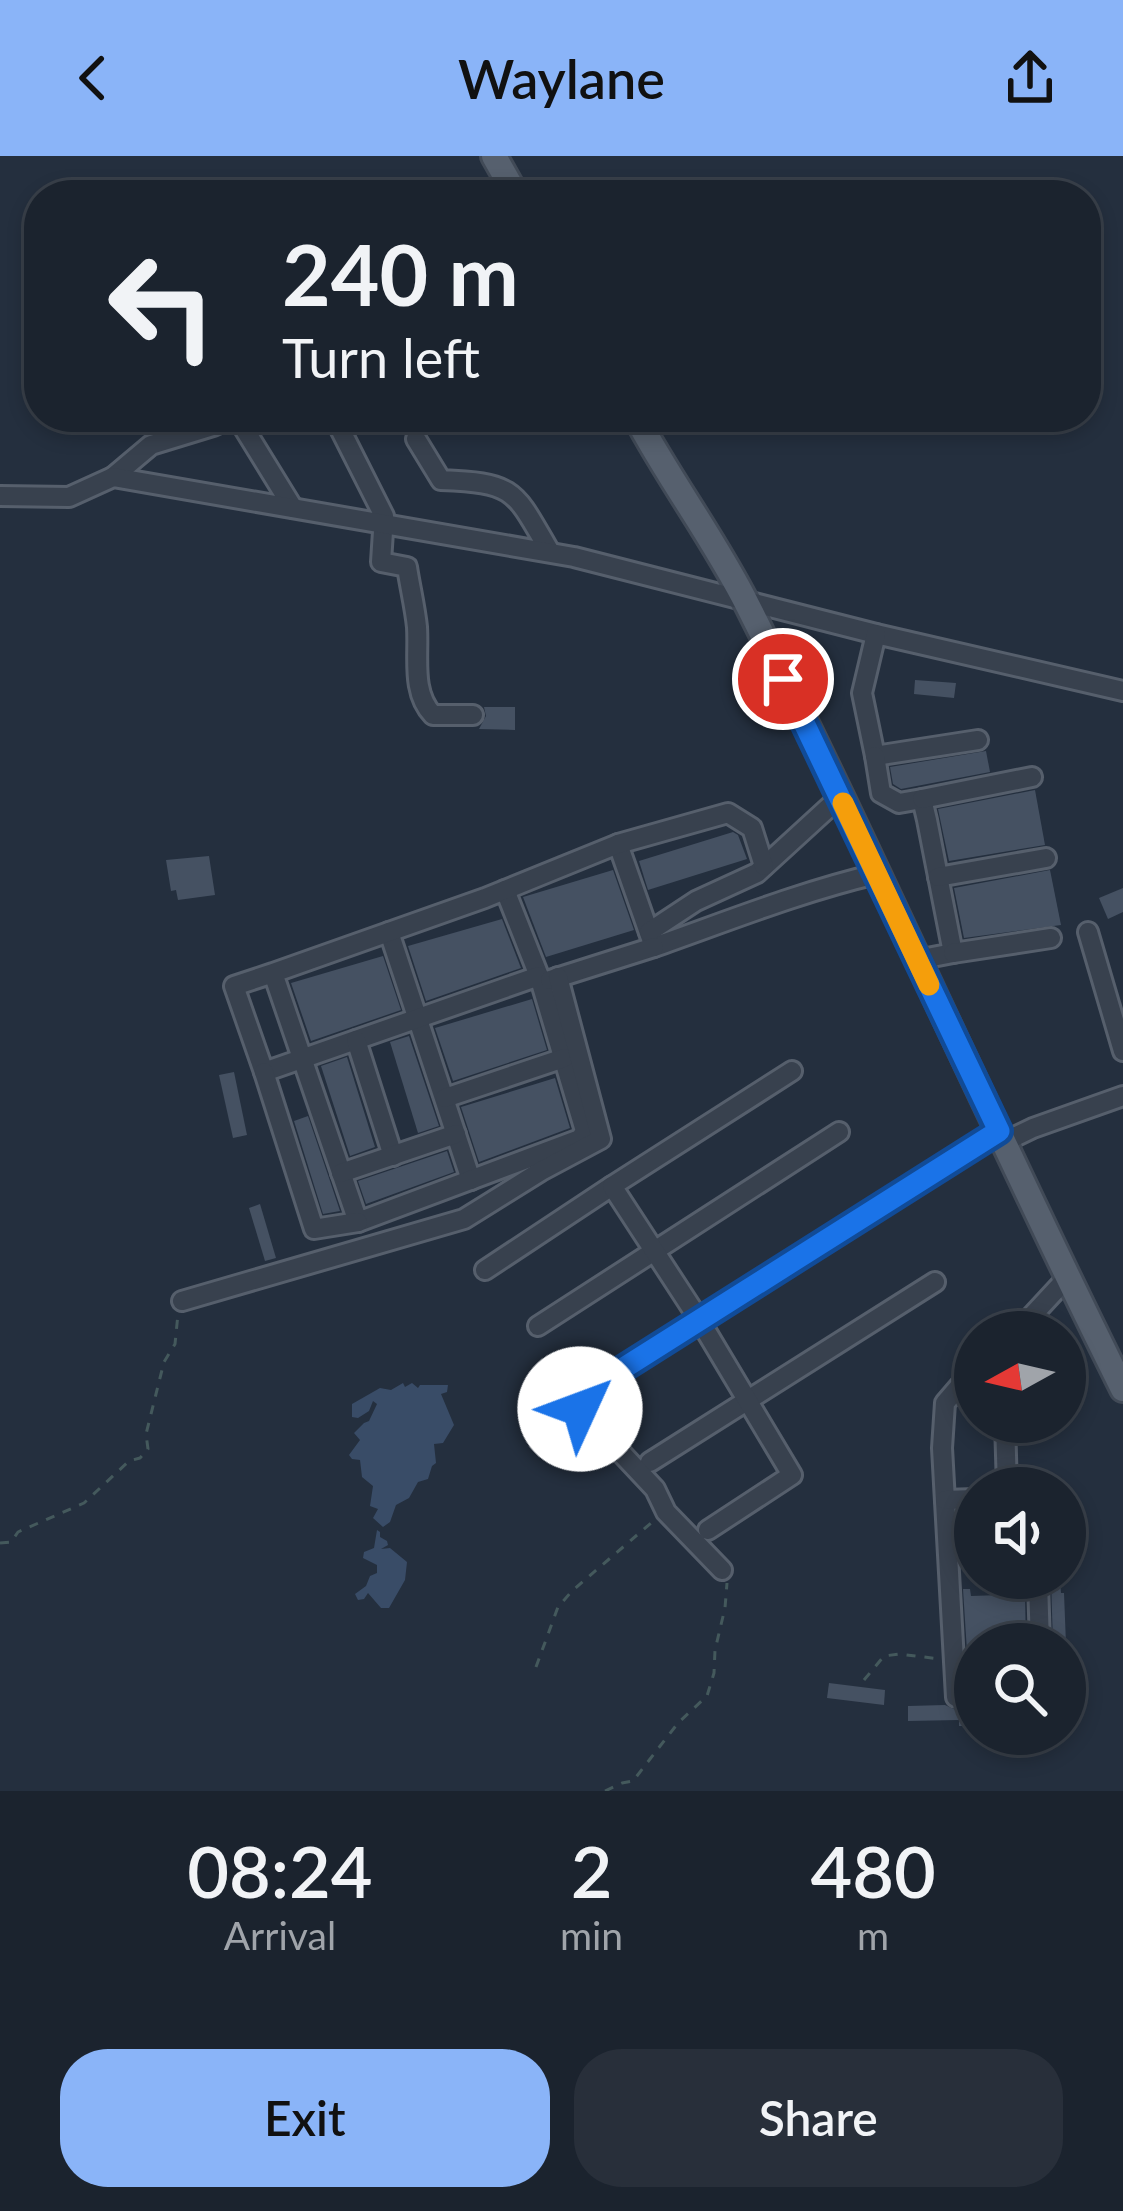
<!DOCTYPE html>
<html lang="en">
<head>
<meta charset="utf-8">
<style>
  :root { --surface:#1b232e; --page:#282f3a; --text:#f1f3f6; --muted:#a0a4aa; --line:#39404a; --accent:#8ab4f8 }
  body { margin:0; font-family:Lato,sans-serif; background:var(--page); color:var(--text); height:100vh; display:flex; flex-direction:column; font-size:45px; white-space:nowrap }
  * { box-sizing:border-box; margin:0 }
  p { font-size:39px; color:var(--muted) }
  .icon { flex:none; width:66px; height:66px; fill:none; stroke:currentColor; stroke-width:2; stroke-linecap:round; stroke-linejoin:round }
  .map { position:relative; height:1635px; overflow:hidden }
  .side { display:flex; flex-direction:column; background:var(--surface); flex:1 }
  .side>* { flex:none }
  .banner { position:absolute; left:24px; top:24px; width:1077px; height:252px; border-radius:48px; box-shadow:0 6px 18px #0003,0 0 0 3px var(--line); background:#1b232e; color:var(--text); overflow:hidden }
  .needle { width:78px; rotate:262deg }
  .tools { position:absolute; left:954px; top:1155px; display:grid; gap:24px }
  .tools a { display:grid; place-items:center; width:132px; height:132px; border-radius:50%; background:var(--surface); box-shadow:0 6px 18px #0003,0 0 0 3px var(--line); font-size:60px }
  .pin { position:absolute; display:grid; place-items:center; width:102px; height:102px; color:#fff; margin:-51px; border:6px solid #fff; border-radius:50%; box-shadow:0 3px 12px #0007 }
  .me { position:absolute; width:132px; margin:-66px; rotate:47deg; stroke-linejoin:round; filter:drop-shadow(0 0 9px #0008) }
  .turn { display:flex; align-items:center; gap:42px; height:252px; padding:0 60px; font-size:54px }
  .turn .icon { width:156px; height:156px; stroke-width:2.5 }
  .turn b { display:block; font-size:84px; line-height:102px }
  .eta { display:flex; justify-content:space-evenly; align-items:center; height:204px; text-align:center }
  .eta b { font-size:72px; font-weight:600; line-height:84px }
  .button { display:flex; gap:24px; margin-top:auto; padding:24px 60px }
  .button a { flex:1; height:138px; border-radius:48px; background:var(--accent); color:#111; font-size:48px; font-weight:600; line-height:138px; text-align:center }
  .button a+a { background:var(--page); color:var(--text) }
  header { display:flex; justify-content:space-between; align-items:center; height:156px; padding:0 60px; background:var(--accent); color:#111; font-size:54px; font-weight:600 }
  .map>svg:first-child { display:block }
  .water { fill:#394c67 }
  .building { fill:#455162 }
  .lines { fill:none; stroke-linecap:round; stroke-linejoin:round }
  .minor-casing { stroke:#565f6c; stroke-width:24 }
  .major-casing { stroke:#414a57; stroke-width:30 }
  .path { stroke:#44595c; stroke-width:3; stroke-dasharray:9 9; stroke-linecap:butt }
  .minor { stroke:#38414e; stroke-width:18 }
  .major { stroke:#56606e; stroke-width:24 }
  .route-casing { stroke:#114b97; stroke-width:30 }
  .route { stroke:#1a73e8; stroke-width:21 }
  .slow { stroke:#f59e0b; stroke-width:21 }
</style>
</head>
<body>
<header><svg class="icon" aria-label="back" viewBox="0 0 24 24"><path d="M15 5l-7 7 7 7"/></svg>Waylane<svg class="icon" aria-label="share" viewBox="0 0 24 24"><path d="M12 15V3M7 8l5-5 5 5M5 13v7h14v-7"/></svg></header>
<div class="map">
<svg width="1123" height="1635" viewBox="0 0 1123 1635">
  <rect width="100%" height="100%" fill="#242f3e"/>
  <g class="water">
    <path d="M403 1227 405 1231 412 1227 418 1232 420 1229H448L447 1236 441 1238 454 1269 443 1287 434 1288 436 1307 432 1310 428 1323 418 1326 409 1342 396 1349 390 1366 383 1371 373 1362 378 1353 370 1350 373 1330 362 1321 360 1304 352 1303 349 1299 360 1284 354 1277 364 1267 369 1265 377 1248 373 1245 369 1255 358 1262 352 1261V1248L380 1232 391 1234Z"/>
    <path d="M377 1374 380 1376V1381L387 1385 388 1389 381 1393 390 1392 407 1406 405 1424 389 1452H381L368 1437 364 1443 358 1444 355 1438 366 1430 370 1420 377 1417V1409L363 1402 364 1396 374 1392Z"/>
  </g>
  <g class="building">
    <path d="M915 524 956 527 954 542 914 538Z"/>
    <path d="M484 551H515V574L479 573 486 560Z"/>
    <path d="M986 595 990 616 901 633 893 628 890 611Z"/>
    <path d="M1035 634 1045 689 949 705 938 653Z"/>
    <path d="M733 676 738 679 747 703 648 734 639 705Z"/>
    <path d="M209 700 215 739 178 744 176 734 171 735 166 704Z"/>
    <path d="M613 714 634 774 546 801 523 741Z"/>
    <path d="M1050 714 1061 769 964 782 954 732Z"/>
    <path d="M1123 732V756L1108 763 1099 742Z"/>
    <path d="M502 763 521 812 426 845 408 790Z"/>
    <path d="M383 800 401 854 311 885 291 827Z"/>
    <path d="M532 843 547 894 453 925 435 872Z"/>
    <path d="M409 880 439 970 418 977 390 886Z"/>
    <path d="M347 901 375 991 350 1000 321 910Z"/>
    <path d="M234 916 247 979 233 982 219 919Z"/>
    <path d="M555 922 570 972 479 1006 461 951Z"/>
    <path d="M308 960 329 1022 340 1055 323 1058 294 965Z"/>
    <path d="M447 995 454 1016 366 1048 358 1025Z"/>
    <path d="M260 1048 276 1102 265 1105 249 1052Z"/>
    <path d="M577 1197 590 1217 575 1230 561 1207Z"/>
    <path d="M1051 1423H1060L1061 1437H1064L1066 1488H1053Z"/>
    <path d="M963 1433H970L971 1440 1001 1439 1012 1443 1025 1439 1026 1488H975V1527H969Z"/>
    <path d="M829 1527 885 1534 884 1549 827 1542Z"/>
    <path d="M945 1549 956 1554H975L974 1570H959V1564L908 1565V1550Z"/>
  </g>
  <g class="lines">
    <defs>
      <g id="minor">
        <path d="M237 261 293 352"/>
        <path d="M334 261 384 360 381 406 407 411C410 431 415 451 417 471 419 501 411 536 433 559H473"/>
        <path d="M416 283 441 324C516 327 514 334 550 396"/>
        <path d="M113 321 151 289 213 270 233 261"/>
        <path d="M0 340 69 341 113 321 574 401 876 478 1123 535"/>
        <path d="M876 478 862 537 875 600 978 584"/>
        <path d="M875 600 881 637 899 647 922 643 927 664 953 797 917 804"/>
        <path d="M922 643 1032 621"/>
        <path d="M618 688 654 791C728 765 800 736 876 718"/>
        <path d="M938 721 1046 702"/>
        <path d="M505 734 539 820"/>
        <path d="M389 776 471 1024"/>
        <path d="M649 776 696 745 757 717 840 641"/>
        <path d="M1088 776 1123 895"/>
        <path d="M953 797 1051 782"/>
        <path d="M273 817 234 830 264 916C356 884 447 852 539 820L585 975 580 983 358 1066C330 983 301 900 273 817L485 742 618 688 728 657 752 672 764 710"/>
        <path d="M550 824 654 791"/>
        <path d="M356 884 393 1000"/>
        <path d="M264 916 314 1073 358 1066"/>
        <path d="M445 942 564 902"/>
        <path d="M1004 986 1033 972 1123 940"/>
        <path d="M341 1017 456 978"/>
        <path d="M485 1114 612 1030"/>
        <path d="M182 1145 464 1063 541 1015 601 983 558 821"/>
        <path d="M538 1170 839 976"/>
        <path d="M1017 1176 1067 1122"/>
        <path d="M975 1212 945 1247 942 1292 956 1541 975 1540"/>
        <path d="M1005 1266 1007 1332"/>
        <path d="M650 1306 935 1126"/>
        <path d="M945 1344 975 1343"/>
        <path d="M708 1374 792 1319 700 1165 612 1030 792 915"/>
        <path d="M722 1414 666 1356 655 1333 580 1253 582 1243 589 1234 999 975"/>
        <path d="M1010 1422 1011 1430"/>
        <path d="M1027 1422 1038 1427 1040 1488"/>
      </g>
      <g id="major">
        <path d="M494 0 516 39"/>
        <path d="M636 261C670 325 715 384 748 450 878 708 993 974 1123 1233"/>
      </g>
    </defs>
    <use href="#minor" class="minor-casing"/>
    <use href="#major" class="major-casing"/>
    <g class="path">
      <path d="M0 1387 11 1386 18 1376 84 1347 129 1305 140 1302 148 1293 146 1278 164 1206 175 1188 178 1158"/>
      <path d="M536 1511 558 1451 572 1435 651 1367"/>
      <path d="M864 1524 884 1500 899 1498 940 1503"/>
      <path d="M605 1635 622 1627 633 1625 678 1567 707 1540 714 1517 715 1494 725 1452 727 1427"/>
    </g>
    <use href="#minor" class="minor"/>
    <use href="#major" class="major"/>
  </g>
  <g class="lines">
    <defs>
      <path id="route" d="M580 1253 582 1243 589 1234 999 975 783 523"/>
    </defs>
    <use href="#route" class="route-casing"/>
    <use href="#route" class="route"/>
    <path class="slow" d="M843 647 929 829"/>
  </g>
</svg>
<div class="tools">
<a><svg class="needle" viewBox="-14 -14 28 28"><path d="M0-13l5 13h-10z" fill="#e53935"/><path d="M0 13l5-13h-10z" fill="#a0a4aa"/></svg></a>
<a><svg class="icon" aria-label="sound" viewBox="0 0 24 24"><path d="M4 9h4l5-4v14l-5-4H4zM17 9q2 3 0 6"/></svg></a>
<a><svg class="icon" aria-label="search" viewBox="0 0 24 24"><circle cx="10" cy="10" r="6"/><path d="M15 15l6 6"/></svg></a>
</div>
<div class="pin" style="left:783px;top:523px;background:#d93025"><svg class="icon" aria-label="arrive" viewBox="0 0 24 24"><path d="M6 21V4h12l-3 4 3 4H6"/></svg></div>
<svg class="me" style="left:580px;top:1253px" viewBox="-20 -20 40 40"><circle r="19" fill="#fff"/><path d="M0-13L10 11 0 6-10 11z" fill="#1a73e8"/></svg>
<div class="banner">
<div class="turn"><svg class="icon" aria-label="left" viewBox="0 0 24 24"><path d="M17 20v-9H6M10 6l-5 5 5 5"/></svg><div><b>240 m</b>Turn left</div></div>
</div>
</div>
<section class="side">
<div class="eta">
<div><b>08:24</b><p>Arrival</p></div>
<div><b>2</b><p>min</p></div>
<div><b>480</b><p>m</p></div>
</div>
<div class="button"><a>Exit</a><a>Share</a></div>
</section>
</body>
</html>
